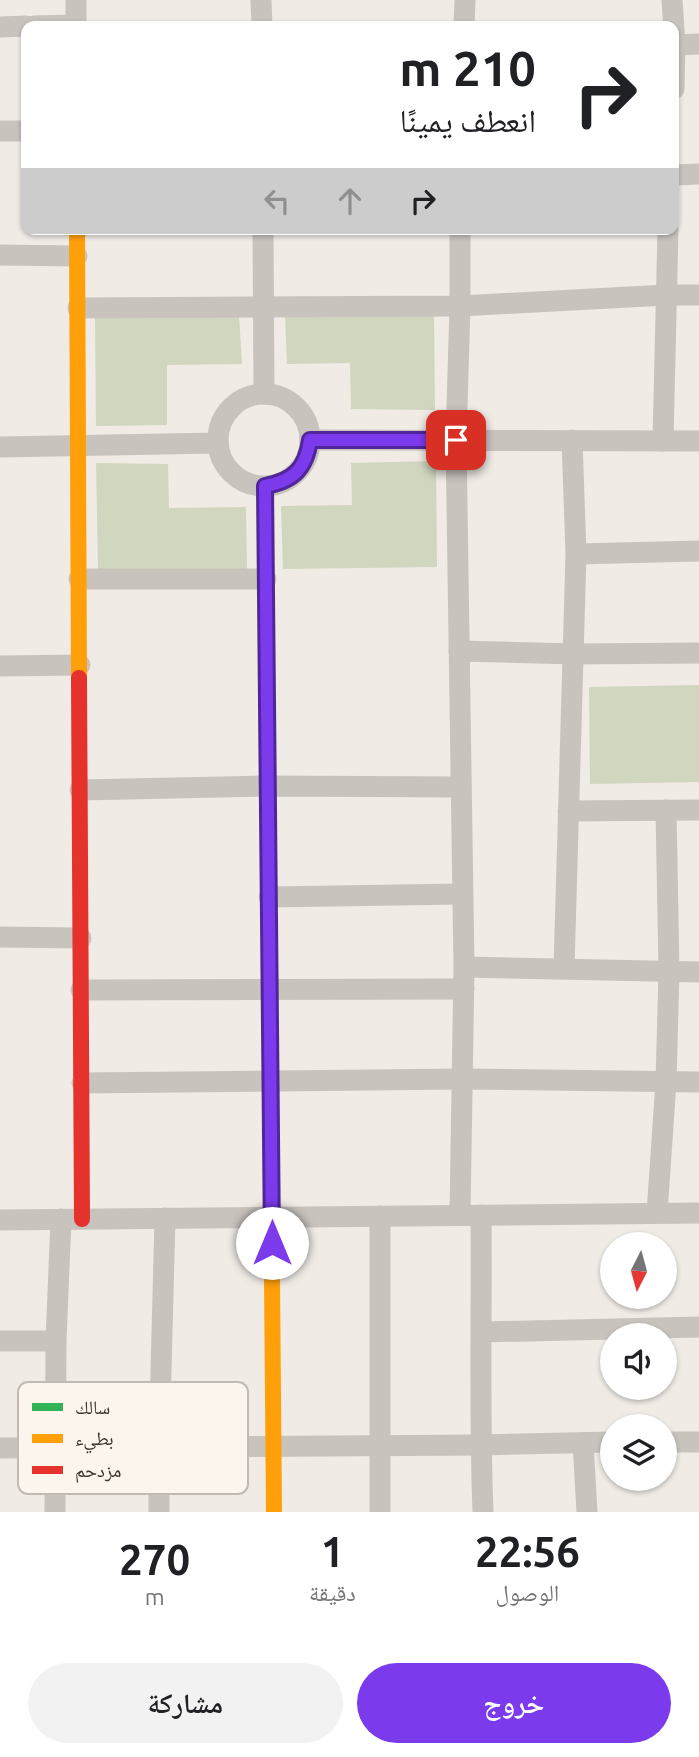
<!DOCTYPE html>
<html lang="ar">
<head>
<meta charset="utf-8">
<style>
  :root { --surface:#fff; --page:#f2f2f2; --text:#202124; --muted:#757577; --accent:#7c3aed }
  body { margin:0; font-family:Ubuntu,"Noto Naskh Arabic",sans-serif; background:var(--page); color:var(--text); direction:rtl; height:100vh; display:flex; flex-direction:column; font-size:26px; white-space:nowrap }
  * { box-sizing:border-box; margin:0 }
  p { font-size:23px; color:var(--muted) }
  .icon { flex:none; width:38px; height:38px; fill:none; stroke:currentColor; stroke-width:2; stroke-linecap:round; stroke-linejoin:round }
  .map { position:relative; height:1512px; overflow:hidden; direction:ltr }
  .drawer { display:flex; flex-direction:column; background:var(--surface); flex:1 }
  .drawer>* { flex:none }
  .top-card { position:absolute; left:21px; top:21px; width:658px; height:214px; border-radius:14px; box-shadow:0 2px 5px #0004; direction:rtl; background:#fff; color:var(--text); overflow:hidden }
  .needle { width:46px; rotate:186deg }
  .fabs { position:absolute; left:600px; top:1232px; display:grid; gap:14px }
  .fabs a { display:grid; place-items:center; width:77px; height:77px; border-radius:50%; background:var(--surface); box-shadow:0 2px 5px #0004; font-size:35px }
  .pin { position:absolute; display:grid; place-items:center; width:60px; height:60px; color:#fff; margin:-30px; border-radius:14px; box-shadow:0 4px 10px #0006 }
  .me { position:absolute; width:77px; margin:-38px; rotate:0deg; stroke-linejoin:round; filter:drop-shadow(0 0 5px #0008) }
  .turn { display:flex; align-items:center; gap:24px; height:147px; padding:0 28px; font-size:32px }
  .turn .icon { width:91px; height:91px; stroke-width:2.5 }
  .turn b { display:block; font-size:49px; line-height:60px }
  .lanes { display:flex; align-items:center; height:66px; padding:0 28px; background:#0003; justify-content:center; gap:35px; direction:ltr }
  .lanes .off { opacity:.35 }
  .eta { display:flex; justify-content:space-evenly; align-items:center; height:119px; text-align:center }
  .eta b { font-size:42px; font-weight:600; line-height:49px }
  .primary-button { display:flex; gap:14px; margin-top:auto; padding:14px 28px }
  .primary-button a { flex:1; height:80px; border-radius:42px; background:var(--accent); color:#fff; font-size:28px; font-weight:600; line-height:80px; text-align:center }
  .primary-button a+a { background:var(--page); color:var(--text) }
  .map>svg:first-child { display:block }
  .green { fill:#d1d6bf }
  .lines { fill:none; stroke-linecap:round; stroke-linejoin:round }
  .street { stroke:#c9c3be; stroke-width:21 }
  .fast { stroke:#30b455; stroke-width:16 }
  .slow { stroke:#ff9f0a; stroke-width:16 }
  .jam { stroke:#e5322d; stroke-width:16 }
  .route-casing { stroke:#51269a; stroke-width:18 }
  .route { stroke:#7c3aed; stroke-width:12 }
  .key { fill:#fbf5ee; stroke:#c1bab4; stroke-width:2 }
  .key-label { font-size:19px; fill:#3b302b }
</style>
</head>
<body>
<div class="map">
<svg width="699" height="1512" viewBox="0 0 699 1512">
  <rect width="100%" height="100%" fill="#f0ebe5"/>
  <g class="green">
    <path d="M434 313 435 410 351 409 350 363 287 364 285 315Z"/>
    <path d="M239 315 242 364 167 365V425L96 426 95 317Z"/>
    <path d="M436 461 437 567 283 569 281 506 352 505 351 463Z"/>
    <path d="M96 463 168 464 169 508 246 507 247 569 98 571Z"/>
    <path d="M699 685V782L590 784 589 687Z"/>
  </g>
  <g class="lines">
    <g class="street">
      <path d="M76 0V26"/>
      <path d="M261 0 262 26"/>
      <path d="M672 0 675 45 674 89"/>
      <path d="M34 26 76 25"/>
      <path d="M464 26 465 0"/>
      <path d="M0 27 26 26"/>
      <path d="M674 45 699 44"/>
      <path d="M0 131H26"/>
      <path d="M674 175 699 174"/>
      <path d="M263 229 264 394"/>
      <path d="M460 229V306L456 440 464 967 460 1215"/>
      <path d="M0 255 77 256"/>
      <path d="M78 308 460 306 666 295H699"/>
      <circle cx="264" cy="440" r="46"/>
      <path d="M310 440 699 441"/>
      <path d="M663 441 668 229"/>
      <path d="M0 447 218 443"/>
      <path d="M576 554 699 551"/>
      <path d="M79 579H266"/>
      <path d="M459 651 574 654 699 653"/>
      <path d="M0 666 80 665"/>
      <path d="M80 790 268 786 460 787"/>
      <path d="M568 811 699 810"/>
      <path d="M269 897 462 894"/>
      <path d="M0 937 81 938"/>
      <path d="M464 967 699 972"/>
      <path d="M564 968 576 554 572 440"/>
      <path d="M81 990 464 989"/>
      <path d="M82 1083 462 1079 699 1082"/>
      <path d="M657 1213 666 1082 669 971 666 810"/>
      <path d="M481 1215C482 1314 479 1413 483 1512"/>
      <path d="M0 1220 699 1213"/>
      <path d="M482 1332 699 1327"/>
      <path d="M0 1341H56"/>
      <path d="M665 1442H699"/>
      <path d="M583 1443 587 1512"/>
      <path d="M0 1448 480 1445 612 1442"/>
      <path d="M55 1512 56 1341 61 1219"/>
      <path d="M159 1512V1447L165 1218"/>
      <path d="M380 1512V1216"/>
    </g>
    <path class="fast" d="M265 486 269 932"/>
    <g class="slow">
      <path d="M77 229 79 678"/>
      <path d="M269 932 274 1512"/>
    </g>
    <path class="jam" d="M79 678 82 1219"/>
  </g>
  <g class="lines">
    <defs>
      <path id="route" d="M272 1243 265 486C294 481 306 468 310 440H456"/>
    </defs>
    <use href="#route" class="route-casing"/>
    <use href="#route" class="route"/>
  </g>
  <rect x="18" y="1382" width="230" height="112" rx="10" class="key"/>
  <rect x="32" y="1403" width="31" height="8" fill="#30b455"/>
  <rect x="32" y="1434" width="31" height="9" fill="#ff9f0a"/>
  <rect x="32" y="1466" width="31" height="8" fill="#e5322d"/>
  <g class="key-label">
    <text x="75" y="1414">سالك</text>
    <text x="75" y="1445">بطيء</text>
    <text x="75" y="1477">مزدحم</text>
  </g>
</svg>
<div class="fabs">
<a><svg class="needle" viewBox="-14 -14 28 28"><path d="M0-13l5 13h-10z" fill="#e53935"/><path d="M0 13l5-13h-10z" fill="#757577"/></svg></a>
<a><svg class="icon" aria-label="sound" viewBox="0 0 24 24"><path d="M4 9h4l5-4v14l-5-4H4zM17 9q2 3 0 6"/></svg></a>
<a><svg class="icon" aria-label="layers" viewBox="0 0 24 24"><path d="M12 4l9 5-9 5-9-5zM3 14l9 5 9-5"/></svg></a>
</div>
<div class="pin" style="left:456px;top:440px;background:#d93025"><svg class="icon" aria-label="arrive" viewBox="0 0 24 24"><path d="M6 21V4h12l-3 4 3 4H6"/></svg></div>
<svg class="me" style="left:272px;top:1243px" viewBox="-20 -20 40 40"><circle r="19" fill="#fff"/><path d="M0-13L10 11 0 6-10 11z" fill="#7c3aed"/></svg>
<div class="top-card">
<div class="turn"><svg class="icon" aria-label="right" viewBox="0 0 24 24"><path d="M7 20v-9h11M14 6l5 5-5 5"/></svg><div><b>210 m</b>انعطف يمينًا</div></div>
<div class="lanes"><svg class="icon off" aria-label="left" viewBox="0 0 24 24"><path d="M17 20v-9H6M10 6l-5 5 5 5"/></svg><svg class="icon off" aria-label="ahead" viewBox="0 0 24 24"><path d="M12 20V5M6 11l6-6 6 6"/></svg><svg class="icon" aria-label="right" viewBox="0 0 24 24"><path d="M7 20v-9h11M14 6l5 5-5 5"/></svg></div>
</div>
</div>
<section class="drawer">
<div class="eta">
<div><b>22:56</b><p>الوصول</p></div>
<div><b>1</b><p>دقيقة</p></div>
<div><b>270</b><p>m</p></div>
</div>
<div class="primary-button"><a>خروج</a><a>مشاركة</a></div>
</section>
</body>
</html>
